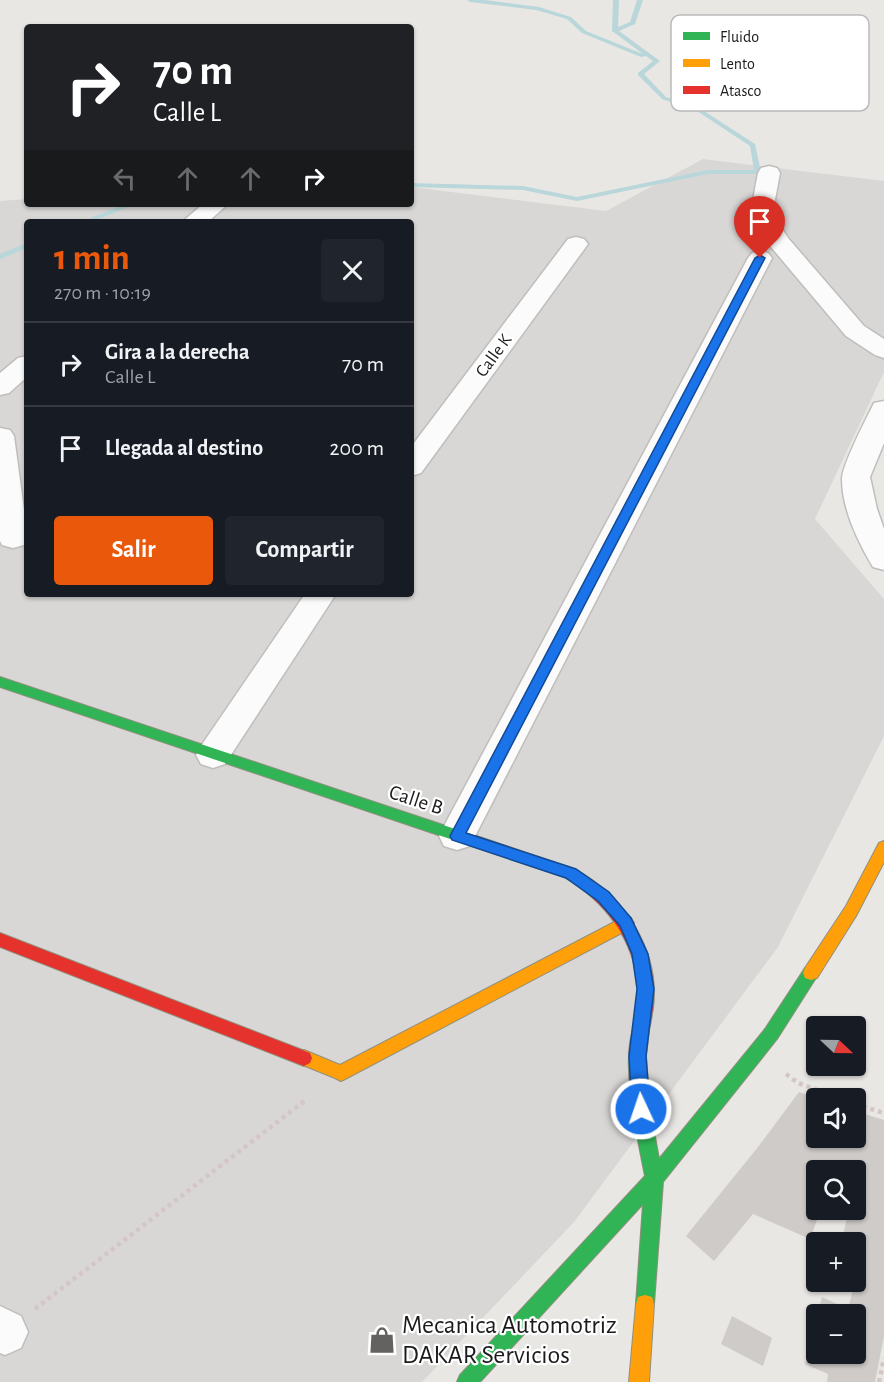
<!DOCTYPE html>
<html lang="es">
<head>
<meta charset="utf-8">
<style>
  :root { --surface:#171b24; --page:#20242c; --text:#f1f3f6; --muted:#9ea1a6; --line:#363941; --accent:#ea580c }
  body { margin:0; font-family:"Alegreya Sans",sans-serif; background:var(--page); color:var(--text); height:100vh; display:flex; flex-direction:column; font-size:22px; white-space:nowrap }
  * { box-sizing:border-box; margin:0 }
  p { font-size:20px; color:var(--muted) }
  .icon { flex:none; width:33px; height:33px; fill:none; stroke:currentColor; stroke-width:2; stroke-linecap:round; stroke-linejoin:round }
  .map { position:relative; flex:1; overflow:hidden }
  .details { position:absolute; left:24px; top:219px; width:390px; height:378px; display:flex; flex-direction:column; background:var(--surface); border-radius:6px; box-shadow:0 2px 4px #0004 }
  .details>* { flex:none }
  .banner { position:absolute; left:24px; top:24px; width:390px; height:183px; border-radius:6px; box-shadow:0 2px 4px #0004; background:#202124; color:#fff; overflow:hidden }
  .needle { width:39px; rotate:112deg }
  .fabs { position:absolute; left:806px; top:1016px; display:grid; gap:12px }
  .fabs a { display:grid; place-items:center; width:60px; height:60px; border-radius:6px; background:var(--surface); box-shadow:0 2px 4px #0004; font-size:30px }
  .pin { position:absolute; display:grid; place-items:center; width:51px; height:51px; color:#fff; margin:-62px -26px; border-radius:50% 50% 50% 0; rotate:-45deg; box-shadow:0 0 6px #0007 }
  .pin .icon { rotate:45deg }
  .me { position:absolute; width:66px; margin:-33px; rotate:357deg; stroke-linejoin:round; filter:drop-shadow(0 0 4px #0008) }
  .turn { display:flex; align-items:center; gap:21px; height:126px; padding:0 30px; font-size:27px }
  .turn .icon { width:78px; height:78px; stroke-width:2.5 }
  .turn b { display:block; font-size:42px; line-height:51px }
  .lanes { display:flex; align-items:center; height:57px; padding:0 30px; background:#0003; justify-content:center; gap:30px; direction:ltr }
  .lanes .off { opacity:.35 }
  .round { display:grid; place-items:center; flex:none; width:63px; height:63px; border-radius:6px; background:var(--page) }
  .summary { display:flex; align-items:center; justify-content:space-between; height:102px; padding:0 30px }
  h1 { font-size:36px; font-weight:700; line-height:45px; color:var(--accent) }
  .primary-button { display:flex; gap:12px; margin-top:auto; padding:12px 30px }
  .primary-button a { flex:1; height:69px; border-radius:6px; background:var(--accent); color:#fff; font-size:24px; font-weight:700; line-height:69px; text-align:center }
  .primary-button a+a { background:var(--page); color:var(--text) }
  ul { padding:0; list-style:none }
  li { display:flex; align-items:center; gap:18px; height:84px; padding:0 30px; border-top:2px solid var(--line) }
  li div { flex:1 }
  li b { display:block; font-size:22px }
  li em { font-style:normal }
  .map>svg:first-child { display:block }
  .residential { fill:#d8d7d5; fill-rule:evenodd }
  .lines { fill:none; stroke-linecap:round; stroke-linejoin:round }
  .stream { fill:#b9d7da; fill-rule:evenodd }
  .building { fill:#cecbc8 }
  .street-casing { stroke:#bfbebc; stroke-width:3 }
  .fast-casing { stroke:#91907e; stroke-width:2 }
  .slow-casing { stroke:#91907e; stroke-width:2 }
  .jam-casing { stroke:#91907e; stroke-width:2 }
  .path { stroke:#d3c6c5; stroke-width:4.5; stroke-dasharray:4 4; stroke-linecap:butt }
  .street { fill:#fcfbfb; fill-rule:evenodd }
  .fast { fill:#30b455; fill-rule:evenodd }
  .slow { fill:#ff9f0a; fill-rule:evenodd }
  .jam { fill:#e5322d; fill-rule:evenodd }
  .route { fill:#1a73e8; stroke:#114b97; stroke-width:1.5 }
  .labels { text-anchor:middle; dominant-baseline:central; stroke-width:4.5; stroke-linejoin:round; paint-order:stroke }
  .far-street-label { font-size:18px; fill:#1b1b1b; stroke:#fff }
  .street-label { font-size:21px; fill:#1b1b1b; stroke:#fff }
  .near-poi-label { font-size:26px; fill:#1b1b1b; stroke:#fff; text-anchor:start }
  .key { fill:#fff; stroke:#bbb; stroke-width:1.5 }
  .key-label { font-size:16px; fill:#1b1b1b }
</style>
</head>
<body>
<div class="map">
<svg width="884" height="1382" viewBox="0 0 884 1382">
  <rect width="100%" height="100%" fill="#e9e7e4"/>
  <path class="residential" d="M703 159 884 181V372L815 519 884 599V736L778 947 574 1222 422 1382H0V201L27 199V204H411V187L606 211ZM27 222H411V594H27Z"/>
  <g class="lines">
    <g class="stream">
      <path d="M467 0H485L539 7 571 17 586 31 643 54 612 31 613 0H619L618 27 630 22 637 0H643L635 24 619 31 660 61 644 74 666 97 701 109 755 144 761 172 758 174H708L577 201 523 190 411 187V183L523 186 577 197 708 170H754L750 146 697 111 662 99 638 75V73L653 61 646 56 641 57 582 33 567 19 536 10 470 2Z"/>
      <path d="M125 204H135L92 222H81Z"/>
      <path d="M27 243V248L0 259V254Z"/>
    </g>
  </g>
  <g class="building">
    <path d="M799 1092 816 1098V1137H855V1111L884 1120V1336L875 1382H827L828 1374 805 1364 815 1327 816 1353H855V1314H818L822 1297 848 1309 855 1281V1242H831L833 1235 842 1239 849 1209H855V1170H816L807 1194 816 1199V1209H821L810 1239 753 1214 714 1261 686 1236 758 1147Z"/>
    <path d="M732 1316 772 1338 763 1366 721 1344Z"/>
  </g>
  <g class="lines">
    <defs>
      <g id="street">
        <path d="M769 166 777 168 780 173 774 205 777 221 788 238 864 326 884 339V358L875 355 846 336 766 241 755 221 752 205 758 173 761 168Z"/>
        <path d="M203 204H228L208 222H182Z"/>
        <path d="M576 237 584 239 588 244 421 473 411 476V447L568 239Z"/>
        <path d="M760 251 768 253 772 258 470 846 457 850 444 846 439 836 444 826 748 258 752 253Z"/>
        <path d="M27 356V377L9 393 0 395V373L18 358Z"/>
        <path d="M884 401V443L870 477 877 509 884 529V570L873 567C858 542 842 509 842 479 842 466 864 423 871 409L874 403Z"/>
        <path d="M0 428 10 430 14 436 27 532V539L24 545 13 548 2 545 0 541Z"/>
        <path d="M305 594H336L225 764 213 768 201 764 196 755 201 746Z"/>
        <path d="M0 1306 21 1316 28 1332 21 1348 5 1355 0 1353Z"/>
      </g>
      <g id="fast">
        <path d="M0 677 470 834 472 838 470 842 465 844 0 687Z"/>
        <path d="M811 966 817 968 819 973 777 1039 663 1182 654 1304 652 1311 645 1313 638 1311 636 1304 643 1204 480 1382H457L460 1375 645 1176C638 1139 619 1059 635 1025L641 1023 647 1025 649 1030 646 1056 650 1109 659 1159 765 1029 805 968Z"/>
      </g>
      <g id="slow">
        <path d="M884 841V862L856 916 817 978 811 980 805 978 803 973 805 968 846 906 879 843Z"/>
        <path d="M626 916 631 918 634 923 631 928 347 1078 341 1081 335 1078 298 1063 296 1058 298 1053 304 1050 340 1065Z"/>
        <path d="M645 1295 652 1297 654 1304 649 1382H629L636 1304 638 1297Z"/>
      </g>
      <g id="jam">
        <path d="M465 832 574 869C624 896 660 950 653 1008 651 1017 651 1027 647 1035L641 1037 635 1035 633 1030C635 1016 638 1002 638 988 635 940 605 901 564 877L460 842 458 838 460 834Z"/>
        <path d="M0 933 310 1053 312 1058 310 1063 304 1066 0 947Z"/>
      </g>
    </defs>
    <use href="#street" class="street-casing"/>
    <use href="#fast" class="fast-casing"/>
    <use href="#slow" class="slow-casing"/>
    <use href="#jam" class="jam-casing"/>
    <g class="path">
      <path d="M786 1074 798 1083 839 1098"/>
      <path d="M855 1104 884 1113"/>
      <path d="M35 1309 307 1099"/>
      <path d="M879 1382 884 1358"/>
    </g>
    <use href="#street" class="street"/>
    <use href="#fast" class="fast"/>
    <use href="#slow" class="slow"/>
    <use href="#jam" class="jam"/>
  </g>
  <path class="route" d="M760 255 765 258 466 833 576 869 609 892 631 918 648 954 654 989 646 1056 650 1109 647 1115 641 1117 635 1115 632 1109 629 1056 637 989 632 954 620 926 598 901 566 878 452 840 450 836 755 258Z"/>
  <defs>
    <symbol id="shop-bare" viewBox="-9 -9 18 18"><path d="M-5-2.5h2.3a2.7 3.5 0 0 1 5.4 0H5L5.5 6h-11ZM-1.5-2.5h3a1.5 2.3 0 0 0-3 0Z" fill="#636261" stroke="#fff" stroke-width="2.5" paint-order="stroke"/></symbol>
  </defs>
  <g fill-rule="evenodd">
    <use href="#shop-bare" x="363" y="1321" width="38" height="38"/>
  </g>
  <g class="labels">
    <g class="far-street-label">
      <text transform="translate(494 356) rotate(-54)">Calle K</text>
    </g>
    <g class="street-label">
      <text transform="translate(416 800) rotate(18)">Calle B</text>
    </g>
    <g class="near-poi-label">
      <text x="402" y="1325">Mecanica Automotriz<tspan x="402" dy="30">DAKAR Servicios</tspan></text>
    </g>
  </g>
  <rect x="671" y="15" width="198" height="96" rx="9" class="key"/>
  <rect x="683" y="32" width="27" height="8" fill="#30b455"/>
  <rect x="683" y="59" width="27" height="8" fill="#ff9f0a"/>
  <rect x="683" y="86" width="27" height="8" fill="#e5322d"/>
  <g class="key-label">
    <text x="720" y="42">Fluido</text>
    <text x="720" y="69">Lento</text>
    <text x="720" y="96">Atasco</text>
  </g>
</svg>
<div class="fabs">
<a><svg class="needle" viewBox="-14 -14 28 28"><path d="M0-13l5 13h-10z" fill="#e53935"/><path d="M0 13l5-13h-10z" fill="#9ea1a6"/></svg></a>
<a><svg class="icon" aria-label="sound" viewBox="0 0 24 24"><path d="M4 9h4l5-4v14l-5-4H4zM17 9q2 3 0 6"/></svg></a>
<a><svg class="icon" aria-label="search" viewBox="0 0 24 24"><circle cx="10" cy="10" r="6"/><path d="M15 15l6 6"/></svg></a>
<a>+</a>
<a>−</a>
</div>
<div class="pin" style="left:760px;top:258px;background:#d93025"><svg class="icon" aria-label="arrive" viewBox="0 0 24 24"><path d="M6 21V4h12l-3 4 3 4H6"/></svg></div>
<svg class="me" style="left:641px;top:1109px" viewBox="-20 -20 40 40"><circle r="17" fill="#1a73e8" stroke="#fff" stroke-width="3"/><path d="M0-11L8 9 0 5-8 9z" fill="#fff"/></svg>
<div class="banner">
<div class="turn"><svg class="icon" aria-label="right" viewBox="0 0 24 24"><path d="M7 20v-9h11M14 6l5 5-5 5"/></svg><div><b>70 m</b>Calle L</div></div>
<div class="lanes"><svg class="icon off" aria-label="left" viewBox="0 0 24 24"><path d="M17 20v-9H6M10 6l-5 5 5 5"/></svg><svg class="icon off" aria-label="ahead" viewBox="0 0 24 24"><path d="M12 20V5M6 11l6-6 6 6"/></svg><svg class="icon off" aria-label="ahead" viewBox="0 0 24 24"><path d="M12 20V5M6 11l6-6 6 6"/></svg><svg class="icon" aria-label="right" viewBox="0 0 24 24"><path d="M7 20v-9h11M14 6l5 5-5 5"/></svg></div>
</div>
<section class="details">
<div class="summary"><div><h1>1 min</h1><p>270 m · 10:19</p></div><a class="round"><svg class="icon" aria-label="close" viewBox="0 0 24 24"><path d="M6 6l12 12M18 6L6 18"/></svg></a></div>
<ul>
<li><svg class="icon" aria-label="right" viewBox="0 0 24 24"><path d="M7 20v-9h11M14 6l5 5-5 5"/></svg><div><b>Gira a la derecha</b><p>Calle L</p></div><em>70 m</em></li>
<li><svg class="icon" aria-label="arrive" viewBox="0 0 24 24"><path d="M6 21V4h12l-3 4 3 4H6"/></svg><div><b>Llegada al destino</b></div><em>200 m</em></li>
</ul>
<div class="primary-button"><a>Salir</a><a>Compartir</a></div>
</section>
</div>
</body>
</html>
